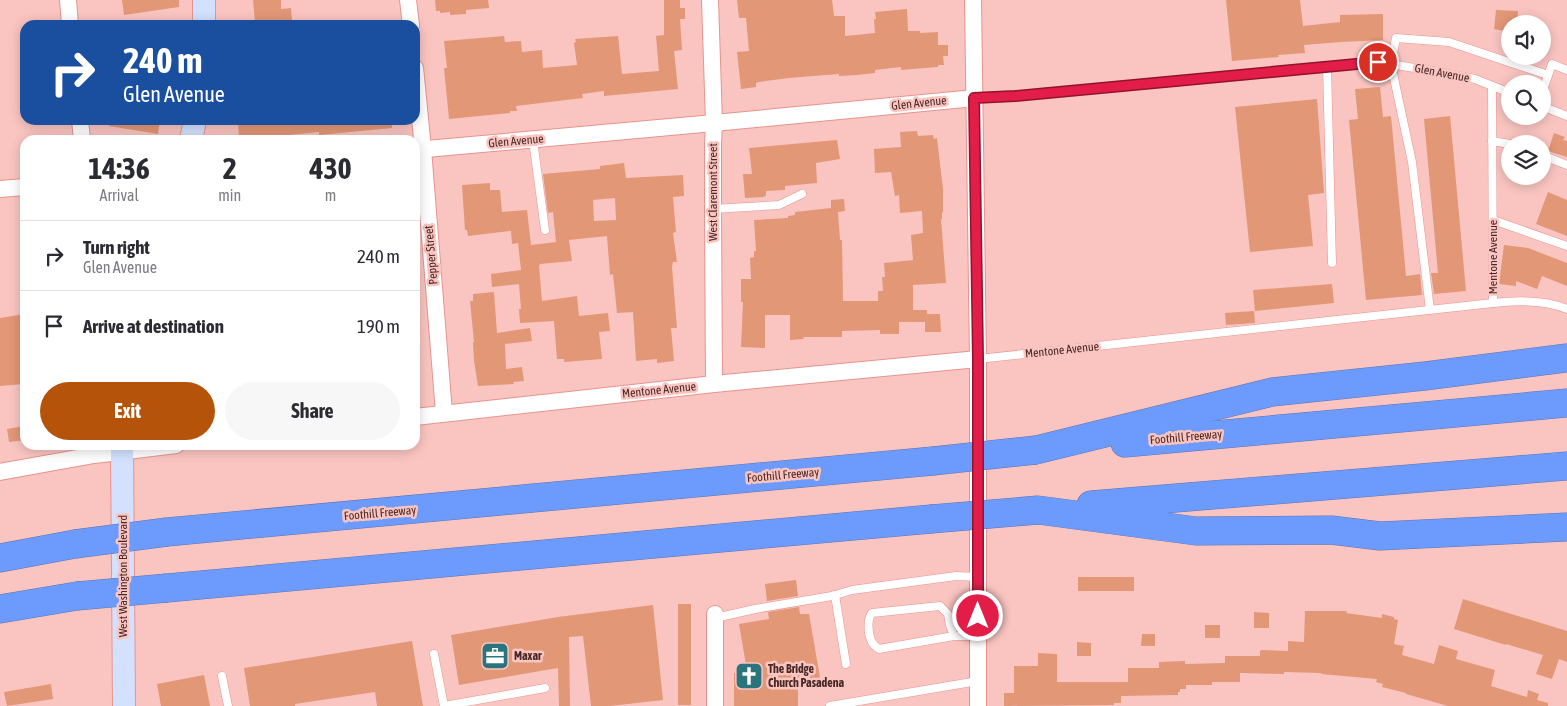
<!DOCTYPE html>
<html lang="en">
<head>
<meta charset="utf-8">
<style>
  :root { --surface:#fff; --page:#f7f7f7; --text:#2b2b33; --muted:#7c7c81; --line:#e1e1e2; --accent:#b45309 }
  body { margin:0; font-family:"Asap Condensed",sans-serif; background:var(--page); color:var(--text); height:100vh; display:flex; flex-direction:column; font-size:19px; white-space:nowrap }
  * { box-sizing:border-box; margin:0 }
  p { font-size:16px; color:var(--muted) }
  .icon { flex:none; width:28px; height:28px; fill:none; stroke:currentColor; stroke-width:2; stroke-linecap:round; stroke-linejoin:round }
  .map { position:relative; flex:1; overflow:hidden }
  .sheet { position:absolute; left:20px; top:135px; width:400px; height:315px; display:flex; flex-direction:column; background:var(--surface); border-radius:15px; box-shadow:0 2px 12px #0003 }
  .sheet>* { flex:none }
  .banner { position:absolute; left:20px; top:20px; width:400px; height:105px; border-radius:15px; box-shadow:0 2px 12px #0003; background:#1a4fa0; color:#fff; overflow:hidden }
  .tools { position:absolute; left:1501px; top:15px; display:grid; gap:10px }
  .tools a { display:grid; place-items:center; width:50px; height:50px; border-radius:50%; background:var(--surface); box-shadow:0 2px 12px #0003; font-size:25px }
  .pin { position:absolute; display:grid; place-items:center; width:42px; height:42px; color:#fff; margin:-21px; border:2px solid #fff; border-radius:50%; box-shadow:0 1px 5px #0007 }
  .me { position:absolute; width:55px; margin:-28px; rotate:0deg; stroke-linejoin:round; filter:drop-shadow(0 0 4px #0008) }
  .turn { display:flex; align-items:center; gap:18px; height:105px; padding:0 20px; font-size:22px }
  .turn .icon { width:65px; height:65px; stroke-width:2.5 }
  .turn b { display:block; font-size:35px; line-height:42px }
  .eta { display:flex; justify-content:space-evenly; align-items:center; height:85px; text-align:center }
  .eta b { font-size:30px; font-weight:700; line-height:35px }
  .primary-button { display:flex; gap:10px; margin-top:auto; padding:10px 20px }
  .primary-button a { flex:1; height:58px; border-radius:30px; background:var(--accent); color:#fff; font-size:20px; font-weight:700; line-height:58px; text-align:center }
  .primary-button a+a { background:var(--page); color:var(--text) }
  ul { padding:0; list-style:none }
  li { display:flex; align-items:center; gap:15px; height:70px; padding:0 20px; border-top:1px solid var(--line) }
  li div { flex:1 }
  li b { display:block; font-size:19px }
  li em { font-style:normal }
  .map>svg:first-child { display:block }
  .building { fill:#e29777; fill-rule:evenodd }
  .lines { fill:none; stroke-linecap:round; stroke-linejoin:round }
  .service-casing { stroke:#e7948f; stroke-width:9 }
  .minor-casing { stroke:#e7948f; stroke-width:18 }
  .secondary-casing { stroke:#e7948f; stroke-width:24 }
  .motorway-casing { stroke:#6073b2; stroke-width:29 }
  .service { stroke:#fff; stroke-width:8 }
  .minor { stroke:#fff; stroke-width:16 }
  .secondary { stroke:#d3e1fe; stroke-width:22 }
  .motorway { stroke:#6c9bfd; stroke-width:28 }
  .motorway-bridge-casing { stroke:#6073b2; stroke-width:29; stroke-linecap:butt }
  .motorway-bridge { stroke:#6c9bfd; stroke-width:28 }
  .route-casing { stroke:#92132f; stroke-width:12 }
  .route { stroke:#e11d48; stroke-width:9 }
  .labels { text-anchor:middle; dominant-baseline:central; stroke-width:5; stroke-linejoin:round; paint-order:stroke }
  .street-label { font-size:12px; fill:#4a2826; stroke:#fac5c1 }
  .poi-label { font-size:12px; font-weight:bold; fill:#4a2826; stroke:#fac5c1; text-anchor:start }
</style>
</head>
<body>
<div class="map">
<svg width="1567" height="706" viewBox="0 0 1567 706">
  <rect width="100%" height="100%" fill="#fac5c1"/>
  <g class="building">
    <path d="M122 0H179V7L124 15Z"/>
    <path d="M253 0H281V9L291 8 292 21 272 23V20L255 22Z"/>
    <path d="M435 0H488L489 8 466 10V14L450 15V12L440 13V11H436Z"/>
    <path d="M664 0H680V8H685V19H680L682 50 674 51 678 89 604 96V91L582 94 583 98 516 106 517 111H510V113L449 119 444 68H447L444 41 504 36 505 42 521 41 522 52 542 50 543 68 577 65 574 43 576 42 575 39 618 36 622 74 659 71 656 36 664 35Z"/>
    <path d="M737 0H832L834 16H845V36L875 33 874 19H876L875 12 907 9 908 31H920V33L938 32V45H948V56H943L944 65H938V67L901 70V67L875 70V73L857 75 839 76V74L789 78 759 82 756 83V87L741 89 737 52 749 51 746 18H739Z"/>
    <path d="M1226 0H1300L1303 26 1340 22V15L1383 14V40L1341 42 1304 45 1305 53 1278 55 1279 57 1232 61Z"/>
    <path d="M1496 10 1518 11 1517 24H1510V32L1494 29Z"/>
    <path d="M1380 87 1383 117 1391 116 1406 276 1420 274 1422 295 1366 300 1349 120 1358 119 1355 89Z"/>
    <path d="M1317 99 1324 193 1308 195 1313 246 1250 252 1235 107Z"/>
    <path d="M1450 116 1466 291 1434 294 1431 273H1438L1424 119Z"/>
    <path d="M110 120H160L158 134 109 126Z"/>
    <path d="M238 120H392V128L319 135V132L239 140Z"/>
    <path d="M917 131 918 136 933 135 934 139 937 138 943 189V212L942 213V219H941L946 283 913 285V310H927V314H940L941 332H925V322H899V334H880V330L842 331V337H803L804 339 790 340V315H765V348L741 347 743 302H741V279H751L750 258 754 257V251H756L754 220 788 218V216L795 215V212L831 208V200L844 199 845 211 838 212 840 240H842L843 301H878V291H883L882 277H885L884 263 913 260 911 235 923 233 922 211 900 213 899 195 895 196 891 172 875 173 874 149 901 147 900 132Z"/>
    <path d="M1554 133 1565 137 1563 140 1567 141V157L1548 151Z"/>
    <path d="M837 140 840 159 816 163 817 183 785 186V190L766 191V195L764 197 745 198 743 174H752L749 148Z"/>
    <path d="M624 163 626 178 683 175 684 196 673 197 676 232 673 233 677 262H673L672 267 677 328H671L674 361 657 363V359L636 361 633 312 617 313 613 274 610 275 607 236 569 240 572 261 540 264 539 266 542 301 577 296 579 316 608 313 610 331 599 332 602 359 564 362V359H557L554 321 520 323 519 309H521L519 284 492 287 491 274 521 270 518 243 512 244 511 231 468 236 467 230H465L462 185 490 183V190H500L502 212 527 210 531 245 556 242 553 212 548 213 543 174 600 169V166ZM615 198 616 220 594 221 593 200Z"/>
    <path d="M1548 192 1567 200V236L1536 224Z"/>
    <path d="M1504 245 1528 248 1567 263V286L1542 276 1537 289 1516 281V286L1499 284Z"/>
    <path d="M1332 284 1334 303 1255 311 1253 290Z"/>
    <path d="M494 292 497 333 530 328 532 341 505 344 506 369 522 367 524 381 513 382 514 384 478 386 474 361 473 342H474L470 301H473V294Z"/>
    <path d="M1254 311 1255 323 1226 325 1225 313Z"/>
    <path d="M25 314V339H20L24 384 0 386V318Z"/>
    <path d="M25 426V440L9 442 7 429Z"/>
    <rect x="1078" y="577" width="56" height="14"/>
    <path d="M796 580 798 596 767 601 765 584Z"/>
    <path d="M1463 599 1567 631V662L1559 659 1552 679 1536 674 1543 655 1506 644V645L1454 629Z"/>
    <rect x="678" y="604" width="13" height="101"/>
    <path d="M653 605 663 700 610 706H591L583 636 569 637 570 706H559L558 668 459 685 451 635 558 617Z"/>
    <path d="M799 607 800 614H809L821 683 798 688V706H734V673L747 671 739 624 769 619 768 612Z"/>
    <path d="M1305 611H1347L1346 613 1382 618V614L1394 617V619L1398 620 1394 644 1404 646 1402 655 1434 664 1439 645 1458 651 1456 659 1495 670 1491 686 1527 697 1528 690 1539 694 1537 700 1548 703V706H1448L1406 694V693L1382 687 1383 684 1376 682 1377 679 1321 674V673L1284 672V674L1240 673V682H1212V685H1186V689H1180V692H1178V695L1121 696V703H1114V705L1004 706V693H1014V666H1038V653L1057 654V682H1128V668H1159V662L1185 661V664L1225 663V656H1260V651L1262 650 1288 651V641L1304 642Z"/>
    <path d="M1254 612 1269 613V628H1254Z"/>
    <rect x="1205" y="625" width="15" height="13"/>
    <path d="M1142 634H1155V646H1141Z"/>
    <path d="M412 641 423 706H377L375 692 295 704V706H250L244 668Z"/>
    <path d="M1077 642 1091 643V656H1077Z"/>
    <path d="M204 675 210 706H161L157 684Z"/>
    <path d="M51 684 53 699 7 706 4 692Z"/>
  </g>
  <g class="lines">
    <defs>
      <g id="service">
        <path d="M1327 67 1332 263"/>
        <path d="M1542 93 1552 64 1567 70"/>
        <path d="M975 98 1015 96 1378 62 1439 72 1475 79 1510 93"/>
        <path d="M1542 106 1567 116"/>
        <path d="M533 140 545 230"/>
        <path d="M1492 141 1510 144"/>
        <path d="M1542 155 1567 165"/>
        <path d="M713 209 779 205 802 194"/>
        <path d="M1493 220 1567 246"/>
        <path d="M1493 303C1518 300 1544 300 1567 309"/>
        <path d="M1430 310 1412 162 1391 64 1396 38 1449 42 1548 75"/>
        <path d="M978 359 1493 303 1492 86"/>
        <path d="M835 595 846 664"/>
        <path d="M715 618 755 609 832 596 852 590 956 576 978 577"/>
        <path d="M954 636 950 625 948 614 940 606 872 613C867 619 868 633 871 640 872 644 876 647 879 649L954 636H978"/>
        <path d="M434 654 444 706 545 688"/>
        <path d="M222 676 228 706"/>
        <path d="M830 706 978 681"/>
      </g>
      <g id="minor">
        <path d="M68 0 70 25"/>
        <path d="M408 0 411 25"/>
        <path d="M710 0 714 123 713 144V209L714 384"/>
        <path d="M973 0 978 359V706"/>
        <path d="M415 68 423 149 444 413"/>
        <path d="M80 120 82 140"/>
        <path d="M415 150 714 123 975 98"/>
        <path d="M0 189 25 187"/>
        <path d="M415 417 714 384 978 359"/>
        <path d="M0 472 94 455 176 445"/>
        <path d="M715 614V706"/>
      </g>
      <g id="secondary">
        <path d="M204 0V25"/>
        <path d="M191 140 195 120"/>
        <path d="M122 445 124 706"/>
      </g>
      <g id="motorway">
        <path d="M1125 443 1567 403"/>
        <path d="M1036 450 1272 392 1425 376 1567 358"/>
        <path d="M1091 505 1567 466"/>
        <path d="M1038 510 1196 531 1331 530 1380 536 1567 527"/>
        <path d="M167 532 933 461"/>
        <path d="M0 558 75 544"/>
        <path d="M167 588 931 519"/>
        <path d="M0 609 77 596"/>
      </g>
    </defs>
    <use href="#service" class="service-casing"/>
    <use href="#minor" class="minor-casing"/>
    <use href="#secondary" class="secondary-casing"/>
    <use href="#motorway" class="motorway-casing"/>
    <use href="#service" class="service"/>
    <use href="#minor" class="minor"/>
    <use href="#secondary" class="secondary"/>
    <use href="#motorway" class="motorway"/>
    <defs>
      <g id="motorway-bridge">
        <path d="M933 461 1036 450"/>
        <path d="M931 519 1038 510"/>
        <path d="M75 544 167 532"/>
        <path d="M77 596 167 588"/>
      </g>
    </defs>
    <use href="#motorway-bridge" class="motorway-bridge-casing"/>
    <use href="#motorway-bridge" class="motorway-bridge"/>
  </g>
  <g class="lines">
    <defs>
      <path id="route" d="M978 616V359L974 98 1015 96 1378 62"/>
    </defs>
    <use href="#route" class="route-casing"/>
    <use href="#route" class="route"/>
  </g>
  <defs>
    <symbol id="office-square" viewBox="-11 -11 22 22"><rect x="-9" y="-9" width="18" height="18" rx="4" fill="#2b747b" stroke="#fac5c1"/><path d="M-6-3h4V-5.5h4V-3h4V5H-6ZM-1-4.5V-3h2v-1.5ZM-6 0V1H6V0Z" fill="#fff"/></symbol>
    <symbol id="church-square" viewBox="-11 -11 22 22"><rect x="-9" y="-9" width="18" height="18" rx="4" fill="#2b747b" stroke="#fac5c1"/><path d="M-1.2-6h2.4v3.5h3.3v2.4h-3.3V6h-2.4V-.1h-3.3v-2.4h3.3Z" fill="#fff"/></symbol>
  </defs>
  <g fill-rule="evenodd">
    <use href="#office-square" x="479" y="640" width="32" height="32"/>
    <use href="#church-square" x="733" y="660" width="32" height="32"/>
  </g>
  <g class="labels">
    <g class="street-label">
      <text transform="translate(1442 73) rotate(11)">Glen Avenue</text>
      <text transform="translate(919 103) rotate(-6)">Glen Avenue</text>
      <text transform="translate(516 141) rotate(-5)">Glen Avenue</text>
      <text transform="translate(713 192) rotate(-90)">West Claremont Street</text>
      <text transform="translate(431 255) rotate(-95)">Pepper Street</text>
      <text transform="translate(1493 257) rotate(-90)">Mentone Avenue</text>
      <text transform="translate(1062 350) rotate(-6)">Mentone Avenue</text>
      <text transform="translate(659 390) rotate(-6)">Mentone Avenue</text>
      <text transform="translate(1186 437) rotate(-5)">Foothill Freeway</text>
      <text transform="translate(783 475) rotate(-5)">Foothill Freeway</text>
      <text transform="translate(380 513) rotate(-5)">Foothill Freeway</text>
      <text transform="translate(123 576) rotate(-90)">West Washington Boulevard</text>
    </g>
    <g class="poi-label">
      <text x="514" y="656">Maxar</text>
      <text x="768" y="669">The Bridge<tspan x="768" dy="14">Church Pasadena</tspan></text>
    </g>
  </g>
</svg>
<div class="tools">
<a><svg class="icon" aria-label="sound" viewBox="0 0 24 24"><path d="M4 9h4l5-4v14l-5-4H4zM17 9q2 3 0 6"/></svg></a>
<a><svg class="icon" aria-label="search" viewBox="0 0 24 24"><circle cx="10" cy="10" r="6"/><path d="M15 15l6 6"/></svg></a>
<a><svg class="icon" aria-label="layers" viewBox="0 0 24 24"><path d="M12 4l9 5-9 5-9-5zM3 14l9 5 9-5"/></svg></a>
</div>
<div class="pin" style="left:1378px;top:62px;background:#d93025"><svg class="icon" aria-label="arrive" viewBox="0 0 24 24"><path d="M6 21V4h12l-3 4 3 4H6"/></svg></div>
<svg class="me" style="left:978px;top:616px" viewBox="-20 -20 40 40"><circle r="17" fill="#e11d48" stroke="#fff" stroke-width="3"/><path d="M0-11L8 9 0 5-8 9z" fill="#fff"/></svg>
<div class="banner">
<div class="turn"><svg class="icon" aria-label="right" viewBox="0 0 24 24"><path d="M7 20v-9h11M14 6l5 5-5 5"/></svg><div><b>240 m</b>Glen Avenue</div></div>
</div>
<section class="sheet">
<div class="eta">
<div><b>14:36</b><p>Arrival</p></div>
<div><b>2</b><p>min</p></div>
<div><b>430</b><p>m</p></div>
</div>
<ul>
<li><svg class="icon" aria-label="right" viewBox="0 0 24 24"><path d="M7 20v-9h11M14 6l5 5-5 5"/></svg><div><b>Turn right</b><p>Glen Avenue</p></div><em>240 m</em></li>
<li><svg class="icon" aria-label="arrive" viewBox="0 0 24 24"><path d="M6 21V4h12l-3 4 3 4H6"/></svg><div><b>Arrive at destination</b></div><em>190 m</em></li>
</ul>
<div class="primary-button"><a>Exit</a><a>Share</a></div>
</section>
</div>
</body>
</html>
